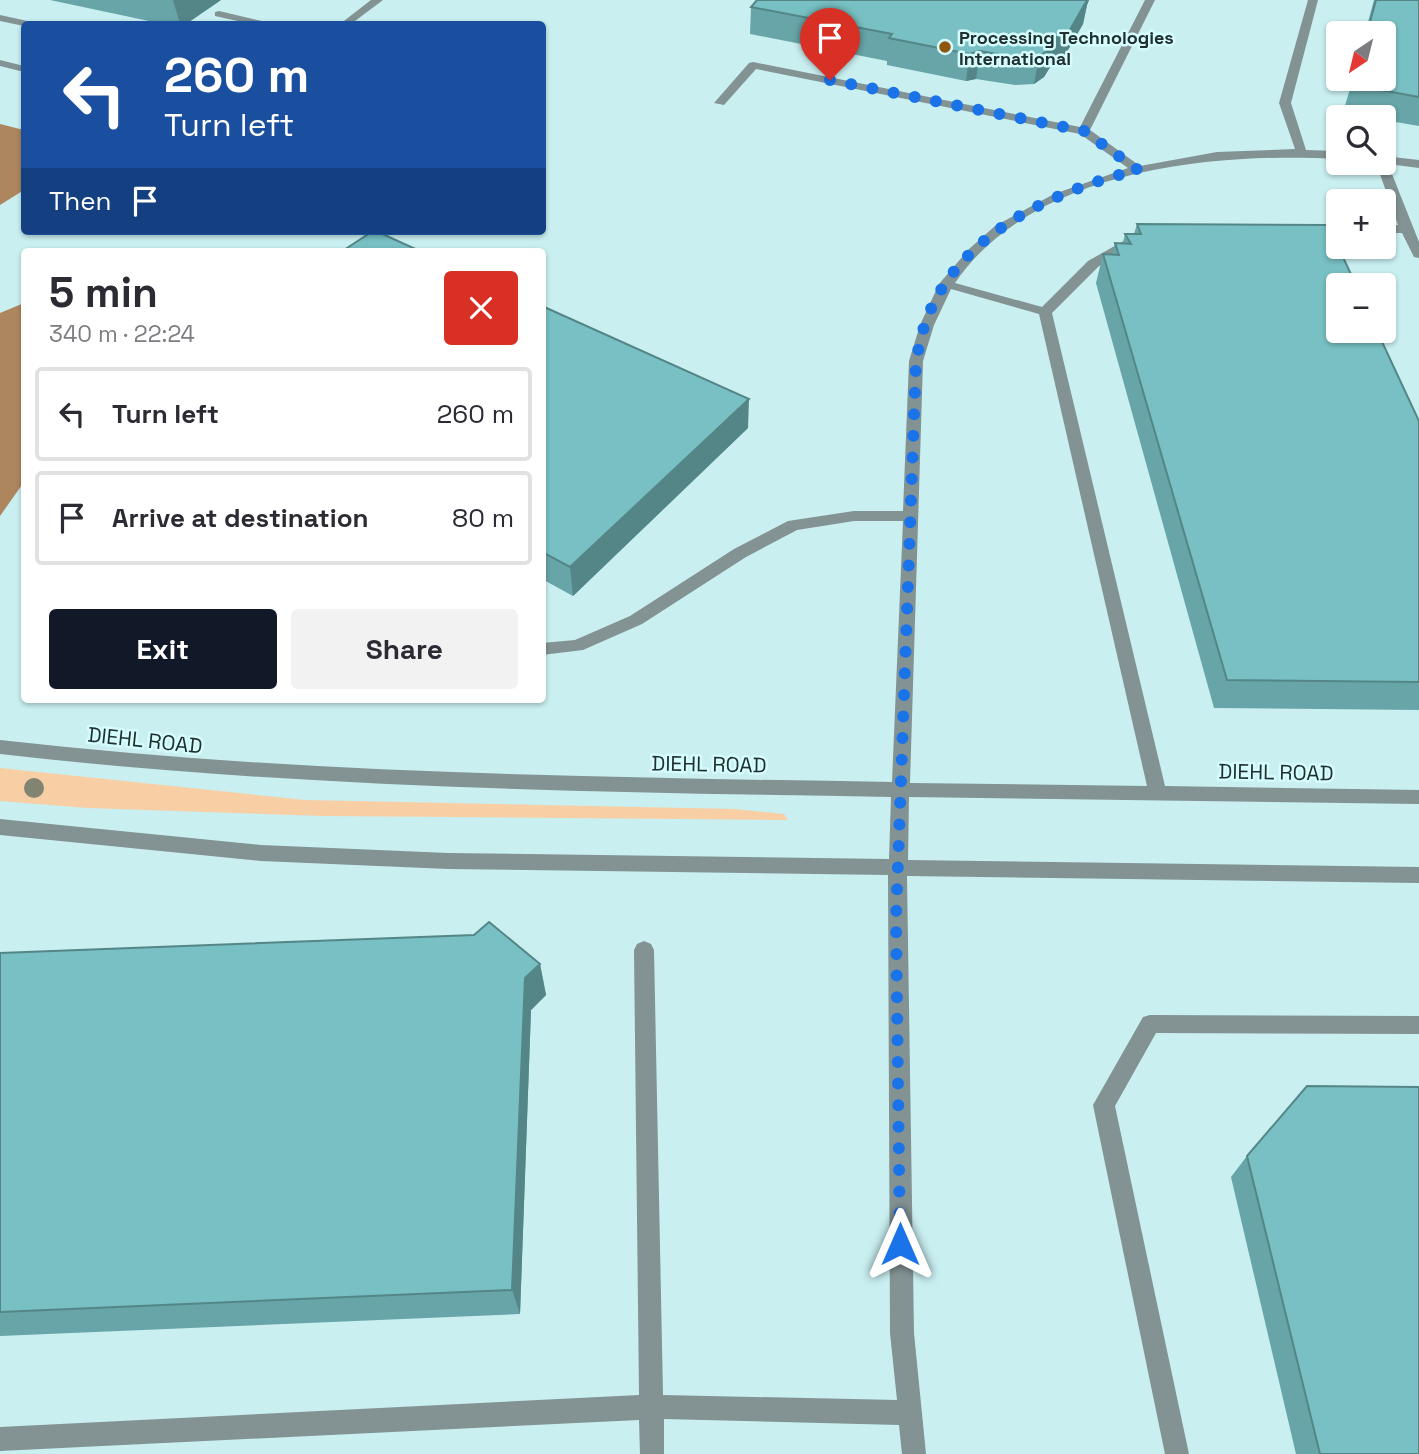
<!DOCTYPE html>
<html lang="en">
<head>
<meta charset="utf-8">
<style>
  :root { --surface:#fff; --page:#f2f2f3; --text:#2b2b33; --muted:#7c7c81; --line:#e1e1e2; --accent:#111827 }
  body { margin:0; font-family:"Space Grotesk",sans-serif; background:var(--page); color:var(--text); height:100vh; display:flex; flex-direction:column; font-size:26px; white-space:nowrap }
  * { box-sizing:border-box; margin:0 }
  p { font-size:23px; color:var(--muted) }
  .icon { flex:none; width:38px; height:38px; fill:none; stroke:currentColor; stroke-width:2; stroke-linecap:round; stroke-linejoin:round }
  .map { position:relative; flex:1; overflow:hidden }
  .details { position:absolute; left:21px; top:248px; width:525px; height:455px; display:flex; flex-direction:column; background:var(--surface); border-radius:7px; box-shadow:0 2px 5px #0004 }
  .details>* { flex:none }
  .banner { position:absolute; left:21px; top:21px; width:525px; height:214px; border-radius:7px; box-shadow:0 2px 5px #0004; background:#1a4fa0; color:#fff; overflow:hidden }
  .needle { width:46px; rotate:215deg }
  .tools { position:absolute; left:1326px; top:21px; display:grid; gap:14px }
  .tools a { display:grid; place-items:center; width:70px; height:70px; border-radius:7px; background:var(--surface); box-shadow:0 2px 5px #0004; font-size:35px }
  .pin { position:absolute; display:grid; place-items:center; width:60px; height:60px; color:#fff; margin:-72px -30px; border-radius:50% 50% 50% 0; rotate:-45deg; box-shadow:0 0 7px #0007 }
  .pin .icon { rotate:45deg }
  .me { position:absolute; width:77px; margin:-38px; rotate:0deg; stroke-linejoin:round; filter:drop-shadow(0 0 5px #0008) }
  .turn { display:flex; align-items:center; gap:24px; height:147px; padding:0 28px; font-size:32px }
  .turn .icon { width:91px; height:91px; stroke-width:2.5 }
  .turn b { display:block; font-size:49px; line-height:60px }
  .then { display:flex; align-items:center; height:66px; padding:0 28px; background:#0003; gap:14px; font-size:26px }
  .round { display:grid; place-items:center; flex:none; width:74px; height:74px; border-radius:7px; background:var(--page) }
  .overview { display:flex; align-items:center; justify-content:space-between; height:119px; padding:0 28px }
  h1 { font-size:42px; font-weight:700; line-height:52px }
  .cta { display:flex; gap:14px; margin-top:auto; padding:14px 28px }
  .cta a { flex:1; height:80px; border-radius:7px; background:var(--accent); color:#fff; font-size:28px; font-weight:700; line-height:80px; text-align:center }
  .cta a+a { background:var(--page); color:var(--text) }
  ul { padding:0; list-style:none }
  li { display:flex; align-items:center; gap:21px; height:94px; margin:0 14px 10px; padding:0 14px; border:4px solid var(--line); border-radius:7px }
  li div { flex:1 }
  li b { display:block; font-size:26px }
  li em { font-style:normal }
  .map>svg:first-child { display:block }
  .green { fill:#f8cfa5 }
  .water { fill:#ad865f }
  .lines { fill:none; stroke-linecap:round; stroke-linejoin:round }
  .minor { fill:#839293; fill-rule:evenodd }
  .tree { fill:#828472 }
  .wall { fill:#67a5a8 }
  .shaded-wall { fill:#548688 }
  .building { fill:#78c0c3; stroke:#548688; stroke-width:2 }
  .route { stroke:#1a73e8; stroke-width:12; stroke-dasharray:0 21.6 }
  .poi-dot { fill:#8e570c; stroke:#d6fdfe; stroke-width:2.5 }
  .labels { text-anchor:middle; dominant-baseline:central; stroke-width:5; stroke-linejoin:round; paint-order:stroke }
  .far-poi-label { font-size:18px; font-weight:bold; fill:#202f30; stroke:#d6fdfe; text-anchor:start }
  .street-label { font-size:21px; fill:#202f30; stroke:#d6fdfe }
</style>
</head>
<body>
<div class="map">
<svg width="1419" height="1454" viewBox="0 0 1419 1454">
  <rect width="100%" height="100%" fill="#c9eff1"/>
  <path class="green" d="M0 768 305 800 735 809 784 814 788 820 324 816 87 808 0 801Z"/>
  <g class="water">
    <path d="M0 124 24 130V190L0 205Z"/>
    <path d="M24 303V482L0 516V313Z"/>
  </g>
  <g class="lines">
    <g class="minor">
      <path d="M371 0H383L351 24H340Z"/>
      <path d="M1145 0H1155L1090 130 1140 166 1217 152 1295 149 1279 103 1308 0H1318L1291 103 1306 150 1339 151V159C1214 152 1032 169 955 283L1042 307 1088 261 1127 239 1131 238 1137 242 1098 267 1052 313 1165 786 1419 790V804L909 797 908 860 1419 867V883L907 876 914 1333 926 1454H902L899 1425 664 1419V1454H640L639 1420 0 1451V1427L639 1395 634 950 637 944 644 941 651 944 654 950 663 1395 897 1400 890 1333 888 875 448 869 261 861 0 835V819L261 845 448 853 889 859 891 797C594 792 296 788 0 754V740C296 774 594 777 892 782L903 521H854L797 530 746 557 642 624 583 650 542 655V643L575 640 630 616 734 549 788 521 854 511H903L909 361 920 325 939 284 969 249 995 226 1054 194 1128 168 1080 134 756 69 724 105 714 103 749 63 753 62 1080 127ZM951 289 1039 314 1147 786 910 783 923 361 934 325Z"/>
      <path d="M219 11 266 22 267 24H251L215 16V12Z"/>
      <path d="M0 15 32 22 33 24 24 26 0 21Z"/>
      <path d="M0 60 24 66V72L0 66Z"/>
      <path d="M1384 156 1419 160V168L1388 164 1419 242V258L1414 257 1402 233H1384V225H1398L1376 163H1384Z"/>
      <path d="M1307 224H1339V232L1303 231 1301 228Z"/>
      <path d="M1150 1015 1419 1016V1034L1156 1033 1115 1106 1189 1454H1165L1093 1105 1143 1017Z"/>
    </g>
  </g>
  <circle class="tree" cx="34" cy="788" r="10"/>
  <g class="wall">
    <path d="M50 0H221L186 24H163Z"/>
    <path d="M757 0H1089L1087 5 1083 24 1061 62 1052 64 1044 77 1034 84 1015 85 976 79 966 81 887 65V61L750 34 751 7Z"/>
    <path d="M1374 0H1419V126L1384 120V117H1371L1343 112 1353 79H1384V33H1365Z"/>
    <path d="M1137 224 1419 421V710L1214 708 1096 283 1103 254H1112L1115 243H1123L1125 234H1134Z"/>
    <path d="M542 306 748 428 573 596 542 579Z"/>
    <path d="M0 953 540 964 546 995 531 1010 520 1314 0 1336Z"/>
    <path d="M1247 1156 1419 1454H1296L1231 1177Z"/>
  </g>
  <g class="shaded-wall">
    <path d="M173 0H221L186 24H180Z"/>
    <path d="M1081 0H1089L1087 5 1083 24 1061 62 1052 64 1044 77 1034 84 1039 56Z"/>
    <path d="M980 51 976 79 966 81 969 54Z"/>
    <path d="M749 399 748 428 573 596 570 567Z"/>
    <path d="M540 964 546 995 531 1010 520 1314 512 1290 525 978Z"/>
  </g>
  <g class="building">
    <path d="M757 0H1087L1067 35 1057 37 1049 50 1039 56 1020 58 980 51 969 54 889 38 892 34 751 7Z"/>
    <path d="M1376 0H1419V97L1353 85 1355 79H1384V33H1367Z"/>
    <path d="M1137 224 1328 225 1356 285H1339V331H1377L1419 421V682L1227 680 1103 254 1119 255 1115 243 1131 244 1125 234H1141Z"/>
    <path d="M373 231H376L422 252H341Z"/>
    <path d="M542 306 749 399 570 567 542 552Z"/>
    <path d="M489 922 540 964 525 978 512 1290 0 1312V953L474 935Z"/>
    <path d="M1307 1086 1419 1087V1454H1320L1247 1156Z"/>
  </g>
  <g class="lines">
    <path class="route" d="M830 80 1084 131 1138 170C1053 191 956 234 925 324 921 336 919 348 916 360L896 919 900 1244"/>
  </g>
  <circle class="poi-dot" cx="945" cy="47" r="7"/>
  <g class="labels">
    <g class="far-poi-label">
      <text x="959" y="37">Processing Technologies<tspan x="959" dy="21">International</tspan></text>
    </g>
    <g class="street-label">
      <text transform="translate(145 740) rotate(6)">DIEHL ROAD</text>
      <text transform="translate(709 764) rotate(1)">DIEHL ROAD</text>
      <text transform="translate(1276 772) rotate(1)">DIEHL ROAD</text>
    </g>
  </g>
</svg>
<div class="tools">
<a><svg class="needle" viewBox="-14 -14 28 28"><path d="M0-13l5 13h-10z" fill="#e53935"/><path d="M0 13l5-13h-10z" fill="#7c7c81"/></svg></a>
<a><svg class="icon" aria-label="search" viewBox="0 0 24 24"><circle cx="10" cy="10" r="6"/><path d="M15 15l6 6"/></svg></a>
<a>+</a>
<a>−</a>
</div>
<div class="pin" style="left:830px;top:80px;background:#d93025"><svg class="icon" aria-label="arrive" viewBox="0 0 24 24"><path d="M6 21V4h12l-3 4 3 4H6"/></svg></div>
<svg class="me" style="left:900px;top:1244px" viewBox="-20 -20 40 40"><path d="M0-17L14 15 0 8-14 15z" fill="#1a73e8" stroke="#fff" stroke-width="4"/></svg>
<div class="banner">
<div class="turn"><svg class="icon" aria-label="left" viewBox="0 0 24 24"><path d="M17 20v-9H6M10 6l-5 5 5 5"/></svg><div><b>260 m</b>Turn left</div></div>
<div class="then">Then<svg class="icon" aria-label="arrive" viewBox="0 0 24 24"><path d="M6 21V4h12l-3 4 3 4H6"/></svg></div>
</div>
<section class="details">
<div class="overview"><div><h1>5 min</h1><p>340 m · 22:24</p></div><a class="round" style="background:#d93025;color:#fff"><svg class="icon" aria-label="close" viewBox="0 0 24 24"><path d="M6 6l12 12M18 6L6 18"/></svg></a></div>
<ul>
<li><svg class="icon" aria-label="left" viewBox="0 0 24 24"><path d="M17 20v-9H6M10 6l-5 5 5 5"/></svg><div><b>Turn left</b></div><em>260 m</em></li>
<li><svg class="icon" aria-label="arrive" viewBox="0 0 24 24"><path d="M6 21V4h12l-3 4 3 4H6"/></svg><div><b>Arrive at destination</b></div><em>80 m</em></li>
</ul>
<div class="cta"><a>Exit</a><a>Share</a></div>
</section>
</div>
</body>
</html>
